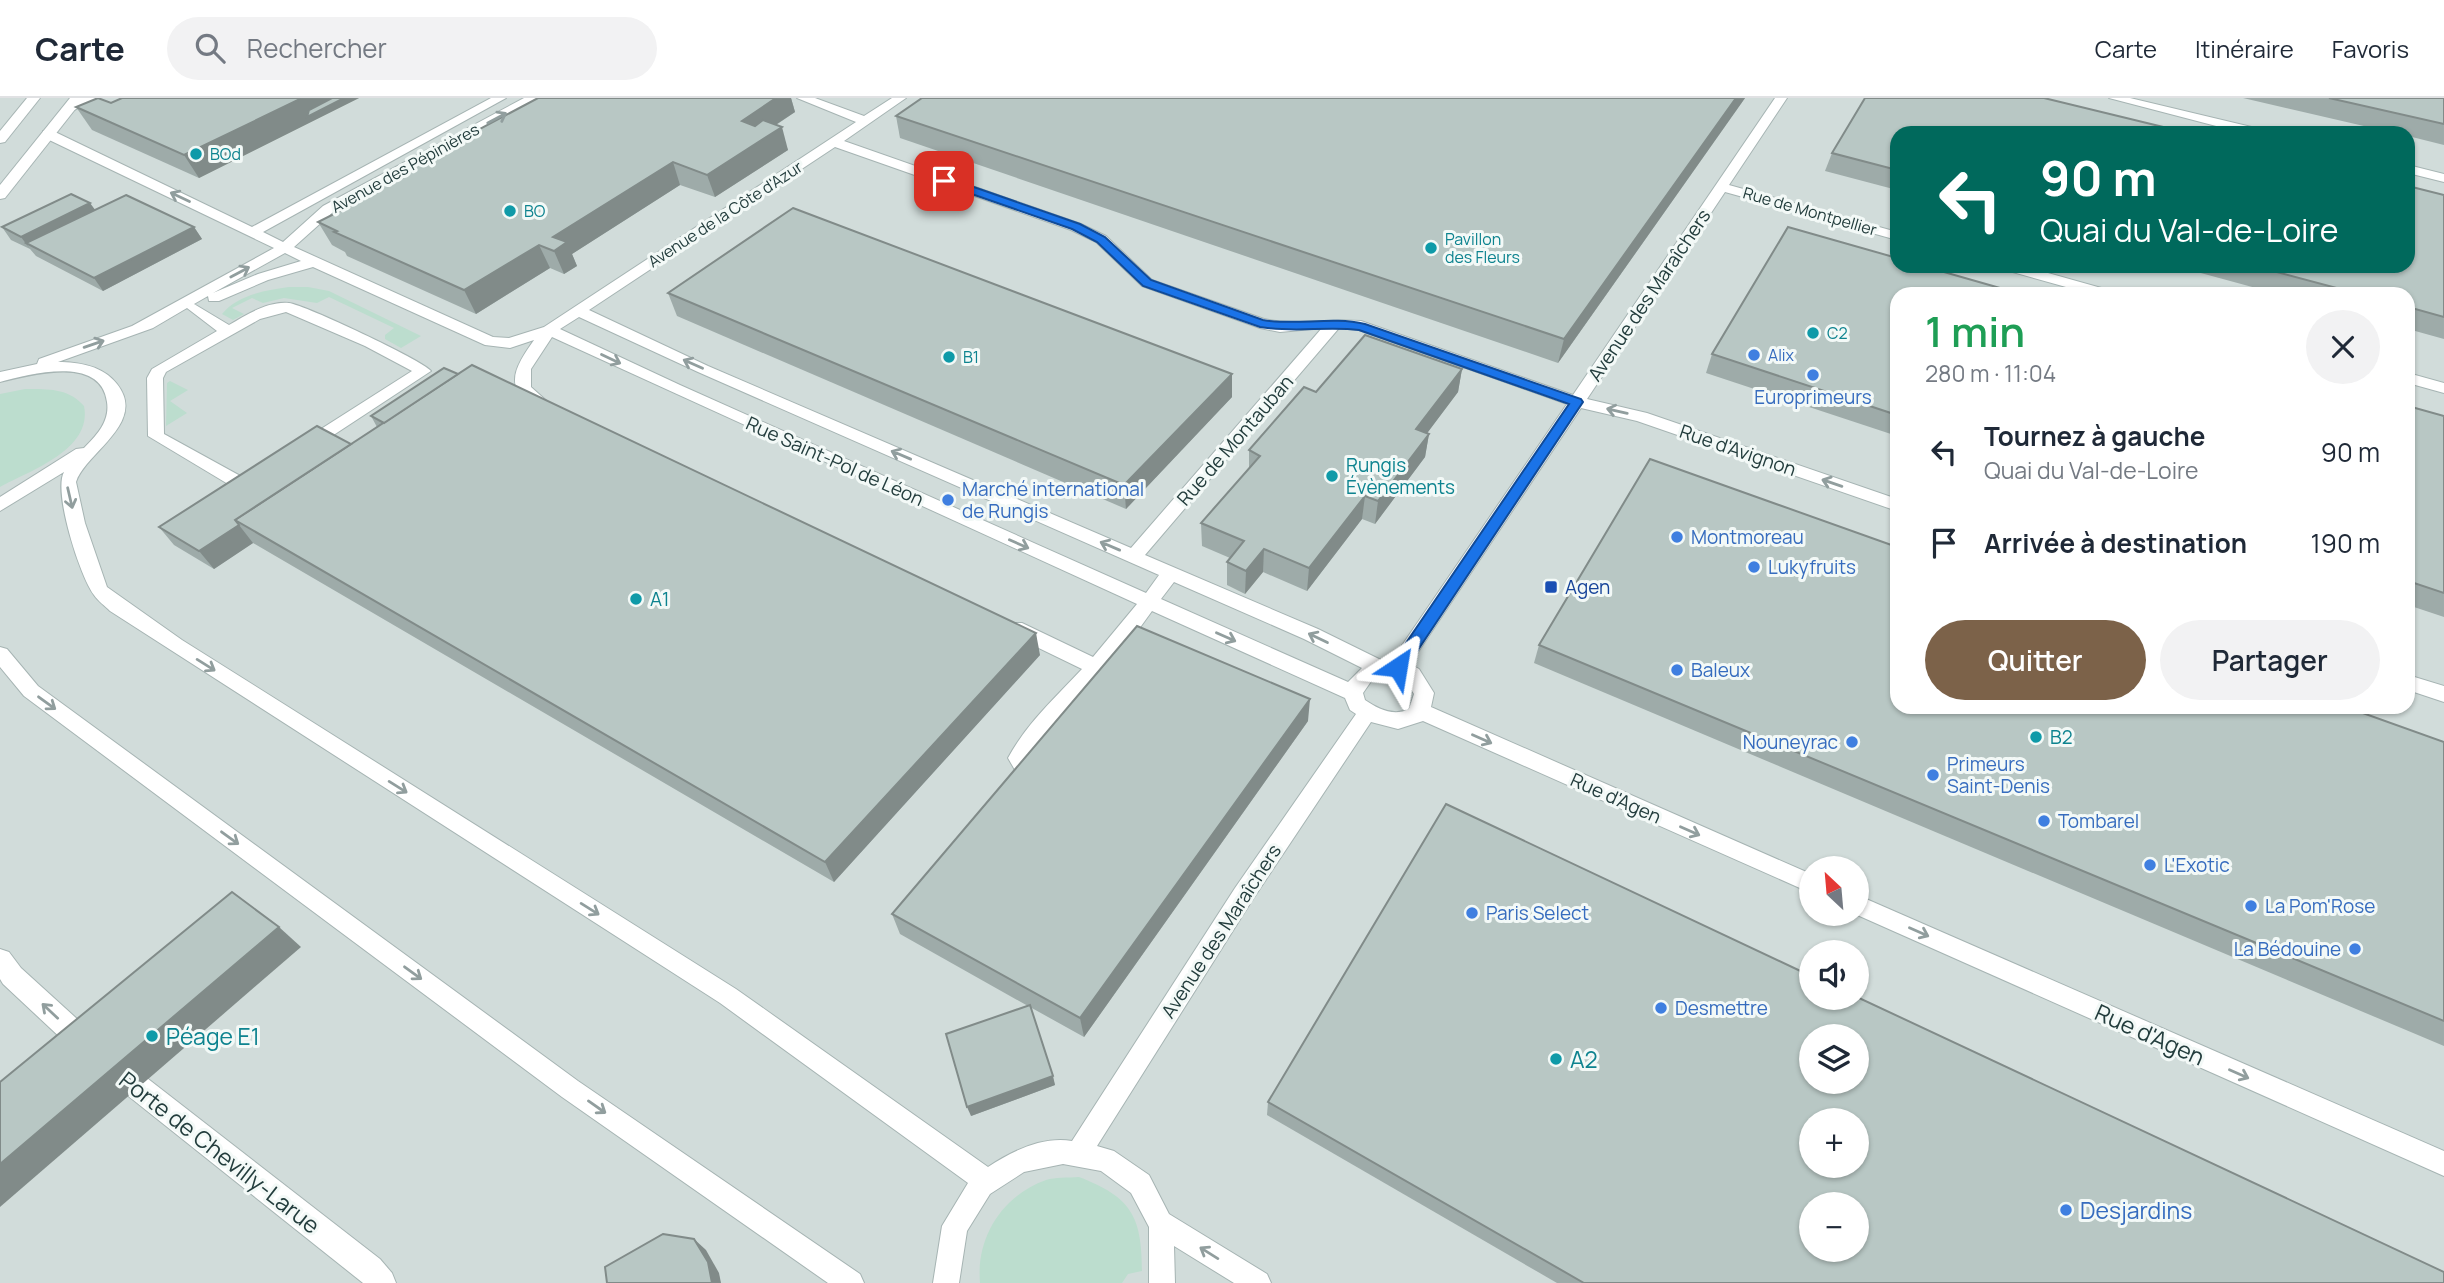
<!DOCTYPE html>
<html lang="fr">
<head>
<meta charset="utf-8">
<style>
  :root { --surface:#fff; --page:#f2f2f3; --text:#1f2937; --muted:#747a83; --line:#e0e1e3; --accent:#7c6249 }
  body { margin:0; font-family:Manrope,sans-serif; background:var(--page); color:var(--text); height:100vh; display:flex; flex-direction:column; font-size:26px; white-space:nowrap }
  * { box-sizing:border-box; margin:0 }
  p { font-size:23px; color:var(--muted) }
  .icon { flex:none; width:38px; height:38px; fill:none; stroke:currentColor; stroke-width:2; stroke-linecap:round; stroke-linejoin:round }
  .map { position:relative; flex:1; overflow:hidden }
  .side { position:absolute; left:1890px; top:189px; width:525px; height:427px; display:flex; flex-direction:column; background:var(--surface); border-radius:21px; box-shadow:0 2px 5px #0004 }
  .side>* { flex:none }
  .hud { position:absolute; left:1890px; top:28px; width:525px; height:147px; border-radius:21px; box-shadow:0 2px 5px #0004; background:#00695c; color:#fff; overflow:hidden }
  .needle { width:46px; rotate:334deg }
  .fabs { position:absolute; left:1799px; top:758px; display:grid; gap:14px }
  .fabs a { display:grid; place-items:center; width:70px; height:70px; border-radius:50%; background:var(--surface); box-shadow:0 2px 5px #0004; font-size:35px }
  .pin { position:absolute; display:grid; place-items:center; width:60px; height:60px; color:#fff; margin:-30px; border-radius:14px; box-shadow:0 4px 10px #0006 }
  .me { position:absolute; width:77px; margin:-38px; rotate:33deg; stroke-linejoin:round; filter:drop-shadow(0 0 5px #0008) }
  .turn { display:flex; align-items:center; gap:24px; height:147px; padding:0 35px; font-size:32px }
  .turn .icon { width:91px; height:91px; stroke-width:2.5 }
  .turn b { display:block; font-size:49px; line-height:60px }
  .round { display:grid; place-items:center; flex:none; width:74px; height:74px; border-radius:37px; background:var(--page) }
  .headline { display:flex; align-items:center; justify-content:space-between; height:119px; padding:0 35px }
  h1 { font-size:42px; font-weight:600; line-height:52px; color:#1e9e55 }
  .cta { display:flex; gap:14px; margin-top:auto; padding:14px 35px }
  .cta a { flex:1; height:80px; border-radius:42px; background:var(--accent); color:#fff; font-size:28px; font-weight:600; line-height:80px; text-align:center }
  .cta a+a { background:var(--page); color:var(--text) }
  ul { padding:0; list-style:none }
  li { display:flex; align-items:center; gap:21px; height:91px; padding:0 35px }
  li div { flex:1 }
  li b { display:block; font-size:26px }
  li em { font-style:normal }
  header { display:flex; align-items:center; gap:42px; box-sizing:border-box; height:98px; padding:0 35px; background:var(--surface); border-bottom:2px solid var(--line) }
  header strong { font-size:33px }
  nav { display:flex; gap:38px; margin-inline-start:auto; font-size:24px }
  .search { width:490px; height:63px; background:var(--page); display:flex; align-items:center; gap:18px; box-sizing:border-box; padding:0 24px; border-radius:38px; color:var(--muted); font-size:26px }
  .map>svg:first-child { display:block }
  .built { fill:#d1dcda; fill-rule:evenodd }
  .green { fill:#bcddce }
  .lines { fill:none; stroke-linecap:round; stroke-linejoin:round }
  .lane-casing { stroke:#a6b4b3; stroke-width:2 }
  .street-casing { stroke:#a6b4b3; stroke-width:2 }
  .lane { fill:#fff; fill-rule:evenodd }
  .street { fill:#fff; fill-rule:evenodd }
  .wall { fill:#9eaba9 }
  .shaded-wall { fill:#818b89 }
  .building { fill:#b8c7c4; stroke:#818b89; stroke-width:2; fill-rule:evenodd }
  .oneway { stroke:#919e9e }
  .route { fill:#1a73e8; stroke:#114b97; stroke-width:2 }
  .culture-dot { fill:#0f9aa8; stroke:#f3f9f7; stroke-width:2.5 }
  .shop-dot { fill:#3f7fe0; stroke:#f3f9f7; stroke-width:2.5 }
  .transit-dot { fill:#1a4fb4; stroke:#f3f9f7; stroke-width:2.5 }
  .labels { text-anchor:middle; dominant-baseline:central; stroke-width:6; stroke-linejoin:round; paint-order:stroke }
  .far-culture-label { font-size:16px; fill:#0d838f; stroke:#f3f9f7; text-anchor:start }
  .far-street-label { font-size:16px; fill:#233d3d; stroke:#f3f9f7 }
  .far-shop-label { font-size:16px; fill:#366cbe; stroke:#f3f9f7; text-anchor:start }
  .street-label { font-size:19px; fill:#233d3d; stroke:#f3f9f7 }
  .shop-label { font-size:19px; fill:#366cbe; stroke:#f3f9f7; text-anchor:start }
  .culture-label { font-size:19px; fill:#0d838f; stroke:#f3f9f7; text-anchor:start }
  .transit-label { font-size:19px; fill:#164399; stroke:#f3f9f7; text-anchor:start }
  .near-street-label { font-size:23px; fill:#233d3d; stroke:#f3f9f7 }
  .near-culture-label { font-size:23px; fill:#0d838f; stroke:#f3f9f7; text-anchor:start }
  .near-shop-label { font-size:23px; fill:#366cbe; stroke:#f3f9f7; text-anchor:start }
</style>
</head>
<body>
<header>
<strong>Carte</strong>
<div class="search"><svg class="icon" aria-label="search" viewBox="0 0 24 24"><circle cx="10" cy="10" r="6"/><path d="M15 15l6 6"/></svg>Rechercher</div>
<nav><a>Carte</a><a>Itinéraire</a><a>Favoris</a></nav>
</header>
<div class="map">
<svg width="2444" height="1185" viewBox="0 0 2444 1185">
  <rect width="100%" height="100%" fill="#e3eceb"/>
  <path class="built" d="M0 0H2444V1185H0ZM1897 35H2408V168H1897ZM1897 196H2408V609H1897ZM1811 770H1857V816H1811ZM1811 854H1857V900H1811ZM1811 938H1857V984H1811ZM1811 1022H1857V1068H1811ZM1811 1106H1857V1152H1811Z"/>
  <g class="green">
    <path d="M289 189H308L329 193 421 238 401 250 385 241V237L394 230 329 199 317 205 284 200 263 205 252 200 232 210 244 216 233 222 222 216C237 197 266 192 289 189Z"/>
    <path d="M170 283 188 292 170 303 187 315 166 328 167 285Z"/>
    <path d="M25 291C47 291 69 290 84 308 93 352 29 373 0 389V296Z"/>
    <path d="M1079 1079C1131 1099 1142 1118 1142 1173L1128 1176 1122 1185H980C976 1139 1002 1098 1046 1082 1055 1079 1068 1080 1079 1079Z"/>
  </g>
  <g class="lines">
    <defs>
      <g id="lane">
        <path d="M27 0H40L5 44 0 45V33Z"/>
        <path d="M81 0H98L74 12H66L64 9Z"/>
        <path d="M491 0H506L263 134 283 144 323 108 524 0H539L333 114 294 149 493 239 509 240 544 229 856 24 797 0H815L864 18 892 0H906L844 43 1081 126 1106 138 1152 182 1264 221C1295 228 1328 220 1361 223L1573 297 1775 0H1787L1729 87 1897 134V142L1725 94 1587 301 1647 315 1897 401V413L1637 323 1581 310 1410 566 1419 571 1434 595 1431 609 1811 776V795L1423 623 1398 631 1371 624 1251 804 1097 1048 1114 1053 1149 1077 1169 1116 1267 1176 1271 1185H1234L1174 1148 1175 1185H1149V1129L1131 1095 1101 1073 1063 1066 1024 1074 990 1096 967 1133 959 1185H933L942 1128 968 1085 720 905 110 513C105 508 98 503 94 497 80 479 53 394 64 374L0 413V399L76 351 84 350C97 337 110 323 107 304 101 257 31 276 0 284V274L37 266 39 261 132 228 274 150 43 39V33H53L252 129ZM835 49 1071 132 1096 144 1142 188 1260 230 1280 234 1322 230 1131 450 708 268 589 212ZM285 155 301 163 258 176 213 195ZM313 169 485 247 510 250 534 242C521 261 503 284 526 303 533 309 539 312 548 310L550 306 531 289V271L552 239 1137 506 1093 559 1022 525H1008L1006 530 1008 535 1082 571C1056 599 1026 626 1008 660L1023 686 1030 688 1037 686 1040 680 1029 660 1039 644 1131 542 1152 513 1345 600 1350 612 1356 616 1235 790 1072 1043C1043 1038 1012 1053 988 1069L736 891 182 542 107 489 85 425 76 384C85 355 148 325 117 286 103 268 80 264 58 264L153 230 187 210 217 233 152 271 147 280 148 338 238 392H250L431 273C422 262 305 207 289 205 268 203 246 217 229 227L194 206 208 198 209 203H219L268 182ZM286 214 365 248 412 273 244 380 164 336 163 280 166 274 260 221ZM579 219 698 274 1159 477 1146 495 680 287 560 231ZM1339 230 1359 232 1567 306 1392 562 1383 563 1318 531 1145 457ZM1174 484 1304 541 1362 570 1348 584 1161 501ZM1396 576 1405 581 1414 596 1409 611C1394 619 1378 611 1365 602L1363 595 1372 582Z"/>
        <path d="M2109 0H2130L2264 32 2265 35H2243Z"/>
        <path d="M2408 67 2444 76V84L2408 75Z"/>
        <path d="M2000 168H2023L2112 193 2114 196H2091L2002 171Z"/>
        <path d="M2408 275 2444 285V295L2408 285Z"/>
        <path d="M0 549 7 551 38 588 578 983 860 1176 864 1185H828L562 999 24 598 0 569Z"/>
        <path d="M2408 577 2444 588V604L2408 592Z"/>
        <path d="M1857 797 2444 1053V1078L1855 816Z"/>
      </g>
      <g id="street">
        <path d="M70 0H84L5 100 0 101V87Z"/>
        <path d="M0 851 9 854 21 870 98 940 102 949 98 958 89 961 80 958 3 886 0 881Z"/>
        <path d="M116 960 125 963 380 1161 392 1175 396 1185H363L107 981 103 972 107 963Z"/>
      </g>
    </defs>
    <use href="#lane" class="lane-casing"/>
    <use href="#street" class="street-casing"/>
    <use href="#lane" class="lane"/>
    <use href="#street" class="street"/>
  </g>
  <g class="wall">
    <path d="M359 0 199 80 92 32 76 9 111 5Z"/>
    <path d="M538 0H791L795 14 776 27 788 52 715 99 680 87 572 156 577 168 564 176 550 170 476 216 347 158 345 154 332 147 318 124 347 110 343 104Z"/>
    <path d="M1745 0 1558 265 900 40 896 18Z"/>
    <path d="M2243 0H2444V47L2408 38V35H2394Z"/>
    <path d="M1897 35V92L1825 73 1832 55Z"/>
    <path d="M2444 97V241L2408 231V196H2278L2175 168H2408Z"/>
    <path d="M95 112 194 129 202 141 103 193 36 158 30 151 11 142 2 129Z"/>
    <path d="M668 195 1232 299 1126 411 677 218Z"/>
    <path d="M1897 196V338L1706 275 1712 256Z"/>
    <path d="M1462 271 1458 294 1427 335 1429 336 1425 359 1375 426 1362 421 1307 493 1263 474 1245 496 1227 487V464L1230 460 1202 448 1201 425 1249 371V352L1316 294Z"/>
    <path d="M2408 308 2444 318V519L2408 507Z"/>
    <path d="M371 318 1040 557 834 784 253 445 214 471 174 447 159 429 351 346 377 329Z"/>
    <path d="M1539 547 2444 644V948L1534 565Z"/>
    <path d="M1308 623 1084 939 1030 909 1055 987 971 1018 1028 908 900 836 892 816Z"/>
    <path d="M1268 1004 2444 1185H1557L1267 1017Z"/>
  </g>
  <g class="shaded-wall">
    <path d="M299 0H359L199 80 184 57Z"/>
    <path d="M776 0H791L795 14 748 45 742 23Z"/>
    <path d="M1736 0H1745L1558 265 1564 241Z"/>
    <path d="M782 29 788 52 715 99 707 77Z"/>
    <path d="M673 64 680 87 572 156 577 168 564 176 554 153 553 139Z"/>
    <path d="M90 105 99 117 26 145 30 151 21 139Z"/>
    <path d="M194 129 202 141 103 193 94 180Z"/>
    <path d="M539 147 550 170 476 216 464 192Z"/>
    <path d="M1462 271 1458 294 1413 354 1416 331Z"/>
    <path d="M1232 276V299L1126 411 1124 387Z"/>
    <path d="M1429 336 1425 359 1375 426 1378 403Z"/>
    <path d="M1365 398 1362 421 1307 493 1309 470Z"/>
    <path d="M239 427 253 445 214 471 199 453Z"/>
    <path d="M1264 451 1263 474 1245 496 1246 473Z"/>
    <path d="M1036 535 1040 557 834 784 825 764Z"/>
    <path d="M1310 601 1308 623 1084 939 1080 920Z"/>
    <path d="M279 829 301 849 0 1109V1066Z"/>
    <path d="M1053 978 1055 987 971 1018 967 1009Z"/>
    <path d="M694 1141 706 1152 719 1175 721 1185H712Z"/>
  </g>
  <g class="building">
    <path d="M98 0 111 5 122 0H299L298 2 184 57 76 9Z"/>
    <path d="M332 0H344L307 19 309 12Z"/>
    <path d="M538 0H776L742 23 755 28 763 22 782 29 707 77 673 64 553 139 567 144 554 153 539 147 464 192 334 134 337 133 318 124 352 107 343 104Z"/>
    <path d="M922 0H1736L1564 241 896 18Z"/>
    <path d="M1865 0H2044L2188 35H1897V72L1832 55Z"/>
    <path d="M2329 0H2444V26Z"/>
    <path d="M2408 88 2444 97V219L2408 209V196H2359L2254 168H2408Z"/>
    <path d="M71 96 90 105 21 139 2 129Z"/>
    <path d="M126 97 194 129 94 180 26 145Z"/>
    <path d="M793 110 1232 276 1124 387 668 195Z"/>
    <path d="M1788 129 1897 160V168H1923L2021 196H1897V317L1712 256Z"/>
    <path d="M1365 237 1462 271 1416 331 1429 336 1378 403 1365 398 1309 470 1264 451 1246 473 1227 464 1244 443 1201 425 1260 358 1249 352 1304 289 1316 294Z"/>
    <path d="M472 267 1036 535 825 764 235 422Z"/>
    <path d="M444 270 458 276 384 325 371 318Z"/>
    <path d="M2408 308 2444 318V495L2408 483Z"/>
    <path d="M317 328 351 346 235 422 239 427 199 453 159 429Z"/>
    <path d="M1650 361 1897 449V609H2346L2444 644V923L1539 547Z"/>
    <path d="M1137 528 1310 601 1080 920 892 816Z"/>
    <path d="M1446 706 1811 878V900L1857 899 2444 1174V1185H1584L1268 1004ZM1811 938H1857V984H1811ZM1811 1022H1857V1068H1811ZM1811 1106H1857V1152H1811Z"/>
    <path d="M232 794 279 829 0 1066V984Z"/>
    <path d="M1030 907 1053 978 967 1009 946 936Z"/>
    <path d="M663 1136 694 1141 708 1164 712 1185H607L605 1169Z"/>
  </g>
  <defs><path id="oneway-shaft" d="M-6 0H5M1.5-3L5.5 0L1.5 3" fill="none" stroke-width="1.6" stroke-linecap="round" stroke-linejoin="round" transform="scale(1.75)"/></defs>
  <g class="oneway">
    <use href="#oneway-shaft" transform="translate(497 20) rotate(-28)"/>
    <use href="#oneway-shaft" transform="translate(180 99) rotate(-155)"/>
    <use href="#oneway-shaft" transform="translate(240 174) rotate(-28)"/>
    <use href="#oneway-shaft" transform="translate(94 246) rotate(-19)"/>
    <use href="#oneway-shaft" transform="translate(611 261) rotate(25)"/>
    <use href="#oneway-shaft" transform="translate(693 266) rotate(-156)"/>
    <use href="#oneway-shaft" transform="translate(1617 313) rotate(-167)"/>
    <use href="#oneway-shaft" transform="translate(901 357) rotate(-157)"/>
    <use href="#oneway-shaft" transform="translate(1832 385) rotate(-161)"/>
    <use href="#oneway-shaft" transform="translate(70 400) rotate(77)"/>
    <use href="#oneway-shaft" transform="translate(1019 446) rotate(24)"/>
    <use href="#oneway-shaft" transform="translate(1110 448) rotate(-157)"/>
    <use href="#oneway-shaft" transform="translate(1226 539) rotate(24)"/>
    <use href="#oneway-shaft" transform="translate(1318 540) rotate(-154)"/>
    <use href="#oneway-shaft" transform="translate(206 567) rotate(32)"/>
    <use href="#oneway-shaft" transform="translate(47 605) rotate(36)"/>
    <use href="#oneway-shaft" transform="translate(1482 641) rotate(24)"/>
    <use href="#oneway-shaft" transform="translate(398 689) rotate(32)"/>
    <use href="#oneway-shaft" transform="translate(1690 733) rotate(24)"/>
    <use href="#oneway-shaft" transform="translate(230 740) rotate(36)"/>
    <use href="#oneway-shaft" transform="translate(590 811) rotate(32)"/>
    <use href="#oneway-shaft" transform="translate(1919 834) rotate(24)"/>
    <use href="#oneway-shaft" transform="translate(413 875) rotate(36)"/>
    <use href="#oneway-shaft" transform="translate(50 913) rotate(-137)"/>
    <use href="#oneway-shaft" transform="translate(2239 976) rotate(24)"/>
    <use href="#oneway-shaft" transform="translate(597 1009) rotate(35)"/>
    <use href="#oneway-shaft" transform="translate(1209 1155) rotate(-148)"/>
  </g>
  <path class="route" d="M940 80H948L1080 126 1105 139 1151 182 1263 222C1297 228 1331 218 1365 226L1581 301 1583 304 1404 573H1393L1390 569 1393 564 1569 306 1359 232C1326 228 1293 235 1260 229L1143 188 1097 144 1072 131 940 85Z"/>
  <g class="culture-dot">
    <circle cx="196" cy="56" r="7"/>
    <circle cx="510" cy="113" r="7"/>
    <circle cx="1431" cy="150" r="7"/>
    <circle cx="1813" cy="235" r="7"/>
    <circle cx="949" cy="259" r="7"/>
    <circle cx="1332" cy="378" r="7"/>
    <circle cx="636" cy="501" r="7"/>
    <circle cx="2036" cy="639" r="7"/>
    <circle cx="152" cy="938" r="7"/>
    <circle cx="1556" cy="961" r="7"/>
  </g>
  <g class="shop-dot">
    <circle cx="1754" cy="257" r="7"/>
    <circle cx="1813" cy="277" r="7"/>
    <circle cx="948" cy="402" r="7"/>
    <circle cx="1677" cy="439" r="7"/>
    <circle cx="1754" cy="469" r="7"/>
    <circle cx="1677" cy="572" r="7"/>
    <circle cx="1852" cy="644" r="7"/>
    <circle cx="1933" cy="677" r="7"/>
    <circle cx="2044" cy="723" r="7"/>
    <circle cx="2150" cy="767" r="7"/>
    <circle cx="2251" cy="808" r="7"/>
    <circle cx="1472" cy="815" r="7"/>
    <circle cx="2355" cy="851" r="7"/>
    <circle cx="1661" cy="910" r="7"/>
    <circle cx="2066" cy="1112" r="7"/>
  </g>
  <rect class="transit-dot" x="1544" y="482" width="14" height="14" rx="3.5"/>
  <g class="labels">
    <g class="far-culture-label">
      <text x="210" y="56">BOd</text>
      <text x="524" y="113">BO</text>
      <text x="1445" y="141">Pavillon<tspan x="1445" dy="18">des Fleurs</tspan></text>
      <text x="1827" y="235">C2</text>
      <text x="963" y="259">B1</text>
    </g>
    <g class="far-street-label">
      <text transform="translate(405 70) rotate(-29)">Avenue des Pépinières</text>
      <text transform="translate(1810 113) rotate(16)">Rue de Montpellier</text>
      <text transform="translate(725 116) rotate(-33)">Avenue de la Côte d'Azur</text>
    </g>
    <g class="far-shop-label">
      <text x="1768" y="257">Alix</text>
    </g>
    <g class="street-label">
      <text transform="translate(1649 197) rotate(-56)">Avenue des Maraîchers</text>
      <text transform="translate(1235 342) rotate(-49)">Rue de Montauban</text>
      <text transform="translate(1738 352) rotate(19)">Rue d'Avignon</text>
      <text transform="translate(835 363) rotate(24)">Rue Saint-Pol de Léon</text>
      <text transform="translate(1616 700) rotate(24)">Rue d'Agen</text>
      <text transform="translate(1221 833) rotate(-57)">Avenue des Maraîchers</text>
    </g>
    <g class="shop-label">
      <text x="1813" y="299" text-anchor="middle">Europrimeurs</text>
      <text x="962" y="391">Marché international<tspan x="962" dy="22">de Rungis</tspan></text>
      <text x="1691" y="439">Montmoreau</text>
      <text x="1768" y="469">Lukyfruits</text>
      <text x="1691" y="572">Baleux</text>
      <text x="1838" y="644" text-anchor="end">Nouneyrac</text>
      <text x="1947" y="666">Primeurs<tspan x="1947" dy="22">Saint-Denis</tspan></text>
      <text x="2058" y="723">Tombarel</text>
      <text x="2164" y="767">L'Exotic</text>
      <text x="2265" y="808">La Pom'Rose</text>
      <text x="1486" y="815">Paris Select</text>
      <text x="2341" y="851" text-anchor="end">La Bédouine</text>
      <text x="1675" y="910">Desmettre</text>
    </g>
    <g class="culture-label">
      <text x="1346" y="367">Rungis<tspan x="1346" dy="22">Évènements</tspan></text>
      <text x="650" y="501">A1</text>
      <text x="2050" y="639">B2</text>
    </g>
    <g class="transit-label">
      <text x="1565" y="489">Agen</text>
    </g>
    <g class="near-street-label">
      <text transform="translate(2150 936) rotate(24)">Rue d'Agen</text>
      <text transform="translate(220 1054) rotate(38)">Porte de Chevilly-Larue</text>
    </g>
    <g class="near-culture-label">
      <text x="166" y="938">Péage E1</text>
      <text x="1570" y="961">A2</text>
    </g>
    <g class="near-shop-label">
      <text x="2080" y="1112">Desjardins</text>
    </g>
  </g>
</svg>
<div class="fabs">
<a><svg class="needle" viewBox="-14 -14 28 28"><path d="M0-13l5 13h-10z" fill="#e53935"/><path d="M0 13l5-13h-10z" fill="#747a83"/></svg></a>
<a><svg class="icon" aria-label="sound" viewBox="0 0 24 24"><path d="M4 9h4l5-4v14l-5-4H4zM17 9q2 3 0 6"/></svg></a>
<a><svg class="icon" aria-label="layers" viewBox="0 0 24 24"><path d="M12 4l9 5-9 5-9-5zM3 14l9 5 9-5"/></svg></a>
<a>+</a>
<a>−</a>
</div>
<div class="pin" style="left:944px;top:83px;background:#d93025"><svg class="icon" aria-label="arrive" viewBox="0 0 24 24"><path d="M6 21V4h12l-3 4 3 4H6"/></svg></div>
<svg class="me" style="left:1398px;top:569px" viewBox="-20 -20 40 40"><path d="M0-17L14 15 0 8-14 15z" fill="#1a73e8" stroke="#fff" stroke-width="4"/></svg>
<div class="hud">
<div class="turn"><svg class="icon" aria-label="left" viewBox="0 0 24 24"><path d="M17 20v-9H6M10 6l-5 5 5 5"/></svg><div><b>90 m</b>Quai du Val-de-Loire</div></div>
</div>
<section class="side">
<div class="headline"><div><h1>1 min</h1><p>280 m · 11:04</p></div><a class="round"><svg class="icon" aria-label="close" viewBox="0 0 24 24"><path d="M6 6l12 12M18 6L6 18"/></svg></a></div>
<ul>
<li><svg class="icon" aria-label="left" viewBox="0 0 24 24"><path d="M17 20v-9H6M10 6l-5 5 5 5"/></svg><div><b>Tournez à gauche</b><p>Quai du Val-de-Loire</p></div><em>90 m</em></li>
<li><svg class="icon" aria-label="arrive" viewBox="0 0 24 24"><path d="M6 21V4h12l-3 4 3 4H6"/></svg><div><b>Arrivée à destination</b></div><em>190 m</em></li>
</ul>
<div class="cta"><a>Quitter</a><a>Partager</a></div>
</section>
</div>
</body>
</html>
